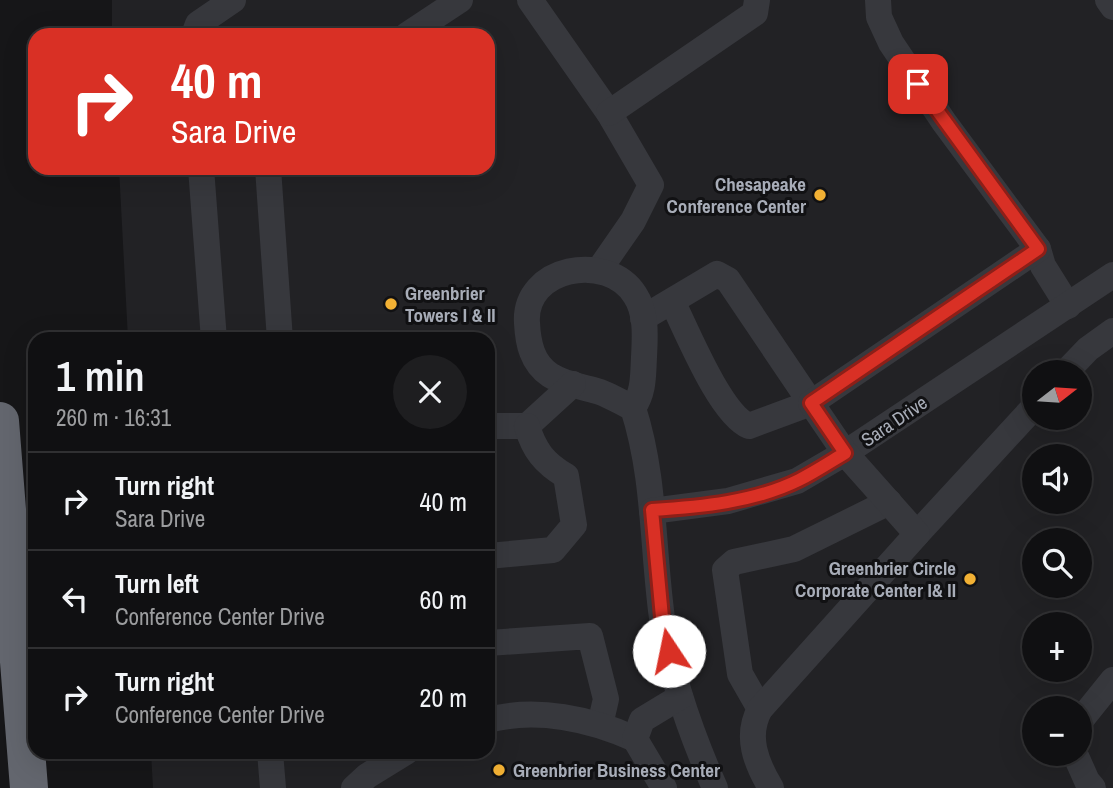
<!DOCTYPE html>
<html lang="en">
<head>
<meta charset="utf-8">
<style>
  :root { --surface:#101012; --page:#1e1e20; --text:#f1f3f6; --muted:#9c9d9f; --line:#303032 }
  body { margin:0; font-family:"Archivo Narrow",sans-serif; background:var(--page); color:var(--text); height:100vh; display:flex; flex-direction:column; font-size:26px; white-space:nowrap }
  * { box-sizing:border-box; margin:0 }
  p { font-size:23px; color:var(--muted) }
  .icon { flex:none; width:38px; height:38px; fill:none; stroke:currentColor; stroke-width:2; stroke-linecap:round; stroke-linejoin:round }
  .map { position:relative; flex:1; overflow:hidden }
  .side { position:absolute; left:28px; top:332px; width:467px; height:427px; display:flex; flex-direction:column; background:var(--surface); border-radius:21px; box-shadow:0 7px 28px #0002,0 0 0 2px var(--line) }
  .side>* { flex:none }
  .banner { position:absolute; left:28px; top:28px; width:467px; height:147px; border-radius:21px; box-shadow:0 7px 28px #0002,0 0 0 2px var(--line); background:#d93025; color:#fff; overflow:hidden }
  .needle { width:46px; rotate:73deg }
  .controls { position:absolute; left:1022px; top:360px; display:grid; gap:14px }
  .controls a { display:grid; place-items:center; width:70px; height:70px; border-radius:50%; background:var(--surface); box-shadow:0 7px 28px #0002,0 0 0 2px var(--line); font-size:35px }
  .pin { position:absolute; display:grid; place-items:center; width:60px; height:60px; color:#fff; margin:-30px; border-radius:14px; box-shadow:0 4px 10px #0006 }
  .me { position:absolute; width:77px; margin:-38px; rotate:349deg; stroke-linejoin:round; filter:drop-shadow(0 0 5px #0008) }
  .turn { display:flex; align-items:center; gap:24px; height:147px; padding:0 28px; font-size:32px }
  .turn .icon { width:91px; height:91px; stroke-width:2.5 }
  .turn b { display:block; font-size:49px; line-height:60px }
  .round { display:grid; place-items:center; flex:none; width:74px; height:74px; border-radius:37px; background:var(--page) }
  .summary { display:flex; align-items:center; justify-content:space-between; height:119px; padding:0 28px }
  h1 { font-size:42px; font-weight:600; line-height:52px }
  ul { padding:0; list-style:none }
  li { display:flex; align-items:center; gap:21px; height:98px; padding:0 28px; border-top:2px solid var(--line) }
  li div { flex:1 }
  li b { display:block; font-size:26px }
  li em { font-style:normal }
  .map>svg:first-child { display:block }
  .built { fill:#222225; fill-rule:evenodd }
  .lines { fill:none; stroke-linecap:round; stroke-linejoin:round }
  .minor { stroke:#37383d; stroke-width:26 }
  .highway { stroke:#63666e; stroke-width:38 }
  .route-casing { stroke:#8d1f18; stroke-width:18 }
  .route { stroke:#d93025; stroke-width:12 }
  .poi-dot { fill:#f2b134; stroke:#111113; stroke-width:2.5 }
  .labels { text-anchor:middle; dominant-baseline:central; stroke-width:6; stroke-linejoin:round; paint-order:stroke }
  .poi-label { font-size:19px; font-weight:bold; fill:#a8adb8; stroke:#111113; text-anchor:end }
  .street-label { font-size:19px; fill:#a8adb8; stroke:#111113 }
</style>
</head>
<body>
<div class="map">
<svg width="1113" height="788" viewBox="0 0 1113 788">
  <rect width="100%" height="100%" fill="#161618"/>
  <path class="built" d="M112 0H1113V788H153L151 753 488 752V340L128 339 119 168H488V35H112ZM1034 373H1080V418H1034ZM1034 457H1080V502H1034ZM1034 541H1080V586H1034ZM1034 625H1080V670H1034ZM1034 709H1080V754H1034Z"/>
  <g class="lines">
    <g class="minor">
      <path d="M530 0 609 113 651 185 633 221 599 270"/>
      <path d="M1108 0 1113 7"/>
      <path d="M194 35 198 24 233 0"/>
      <path d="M407 35 460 0"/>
      <path d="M609 113 755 13 757 0"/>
      <path d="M201 168 214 340"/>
      <path d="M268 168 280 340"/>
      <path d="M1038 249 1043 266 1068 306"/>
      <path d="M643 318 717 274 728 280 811 403 749 426C720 414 687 331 672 301"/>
      <path d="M1065 373 1088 349 1113 331"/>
      <path d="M633 408C644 392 643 376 644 357 645 337 647 313 635 295 607 251 523 267 527 323 528 343 532 363 550 375 564 384 583 387 600 392 611 396 622 403 633 408 656 479 652 552 663 625 672 681 692 736 715 788"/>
      <path d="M488 426H527L573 384"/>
      <path d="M652 511 728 501 797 481 845 453 1113 275"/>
      <path d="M917 534 1034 407"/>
      <path d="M488 556 553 550 574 525 566 476C544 463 534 450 527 426"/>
      <path d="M488 643 590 636 606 699 600 725"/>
      <path d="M760 709 740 674 725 570 734 562 794 549 889 502"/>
      <path d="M488 720C537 707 591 719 635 739"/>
      <path d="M1080 721 1113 680"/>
      <path d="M270 752 273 788"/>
      <path d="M1075 754 1087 781 1093 788"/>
      <path d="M354 788 367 776 406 752"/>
      <path d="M664 788 635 739 642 720 680 697"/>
      <path d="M771 788C756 763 745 736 760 709L917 534 845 453 811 403 1038 249 944 122 891 43 879 17 878 0"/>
    </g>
    <path class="highway" d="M0 421 29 788"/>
  </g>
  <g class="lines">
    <defs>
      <path id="route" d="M669 651 663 628 652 510C700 507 755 502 799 480 815 472 830 462 845 453L811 403 1038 249 918 84"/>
    </defs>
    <use href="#route" class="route-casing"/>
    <use href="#route" class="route"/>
  </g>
  <g class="poi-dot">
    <circle cx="820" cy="195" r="7"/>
    <circle cx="391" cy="304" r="7"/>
    <circle cx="970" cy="579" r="7"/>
    <circle cx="499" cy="770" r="7"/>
  </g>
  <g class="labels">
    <g class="poi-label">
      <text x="806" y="184">Chesapeake<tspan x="806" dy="22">Conference Center</tspan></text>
      <text x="405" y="293" text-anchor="start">Greenbrier<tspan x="405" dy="22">Towers I &amp; II</tspan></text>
      <text x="956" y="568">Greenbrier Circle<tspan x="956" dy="22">Corporate Center I&amp; II</tspan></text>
      <text x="513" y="770" text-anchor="start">Greenbrier Business Center</text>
    </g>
    <g class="street-label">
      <text transform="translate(894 421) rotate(-34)">Sara Drive</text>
    </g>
  </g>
</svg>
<div class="controls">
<a><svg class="needle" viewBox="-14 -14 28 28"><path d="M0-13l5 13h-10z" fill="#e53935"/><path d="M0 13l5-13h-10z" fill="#9c9d9f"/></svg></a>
<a><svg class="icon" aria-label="sound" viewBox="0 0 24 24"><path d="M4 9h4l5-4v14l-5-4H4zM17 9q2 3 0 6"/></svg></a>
<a><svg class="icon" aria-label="search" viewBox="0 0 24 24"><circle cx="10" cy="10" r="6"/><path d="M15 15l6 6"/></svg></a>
<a>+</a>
<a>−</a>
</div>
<div class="pin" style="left:918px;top:84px;background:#d93025"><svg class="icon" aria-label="arrive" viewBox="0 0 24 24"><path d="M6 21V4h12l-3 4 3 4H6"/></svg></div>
<svg class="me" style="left:669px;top:651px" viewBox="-20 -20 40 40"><circle r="19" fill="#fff"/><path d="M0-13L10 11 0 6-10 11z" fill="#d93025"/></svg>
<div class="banner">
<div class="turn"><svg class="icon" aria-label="right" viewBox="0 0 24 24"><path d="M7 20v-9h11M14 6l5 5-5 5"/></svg><div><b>40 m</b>Sara Drive</div></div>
</div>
<section class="side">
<div class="summary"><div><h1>1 min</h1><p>260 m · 16:31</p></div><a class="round"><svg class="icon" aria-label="close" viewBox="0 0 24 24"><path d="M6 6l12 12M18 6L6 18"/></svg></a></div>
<ul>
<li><svg class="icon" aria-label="right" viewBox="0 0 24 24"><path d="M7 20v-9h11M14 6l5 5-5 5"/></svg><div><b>Turn right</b><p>Sara Drive</p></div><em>40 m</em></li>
<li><svg class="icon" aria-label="left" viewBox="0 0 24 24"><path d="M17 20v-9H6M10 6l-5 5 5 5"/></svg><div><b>Turn left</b><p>Conference Center Drive</p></div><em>60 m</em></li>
<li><svg class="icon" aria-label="right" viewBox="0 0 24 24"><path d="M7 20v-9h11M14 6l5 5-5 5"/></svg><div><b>Turn right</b><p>Conference Center Drive</p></div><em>20 m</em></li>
</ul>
</section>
</div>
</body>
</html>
